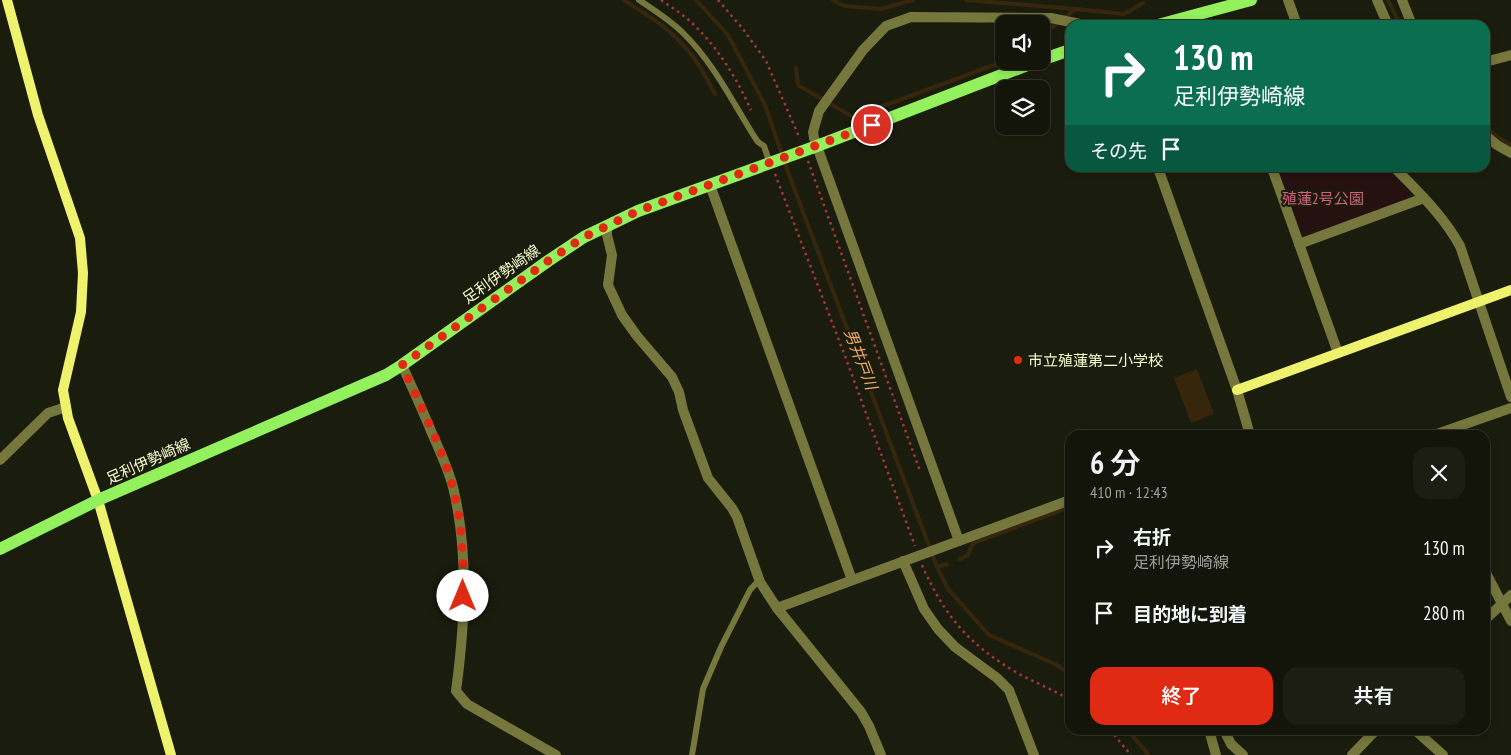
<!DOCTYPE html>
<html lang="ja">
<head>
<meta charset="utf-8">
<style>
  :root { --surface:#14150a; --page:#1d1e13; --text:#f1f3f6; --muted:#9d9f9c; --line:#33342b; --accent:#e02a13 }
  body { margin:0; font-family:"PT Sans Narrow","Noto Sans JP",sans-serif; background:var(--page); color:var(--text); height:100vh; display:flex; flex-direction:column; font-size:19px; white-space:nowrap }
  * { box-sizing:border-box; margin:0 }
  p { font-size:16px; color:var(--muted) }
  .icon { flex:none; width:28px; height:28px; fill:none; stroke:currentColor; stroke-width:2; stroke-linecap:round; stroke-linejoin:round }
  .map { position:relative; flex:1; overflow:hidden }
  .drawer { position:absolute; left:1065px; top:430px; width:425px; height:305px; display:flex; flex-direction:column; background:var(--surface); border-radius:15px; box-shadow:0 2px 8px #0003,0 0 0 1px var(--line) }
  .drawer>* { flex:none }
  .hud { position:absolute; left:1065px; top:20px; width:425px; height:152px; border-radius:15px; box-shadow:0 2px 8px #0003,0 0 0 1px var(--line); background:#0b6e4f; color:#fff; overflow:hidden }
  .controls { position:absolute; left:995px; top:15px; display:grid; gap:10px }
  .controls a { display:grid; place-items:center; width:55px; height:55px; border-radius:10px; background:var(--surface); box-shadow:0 2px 8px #0003,0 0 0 1px var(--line); font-size:25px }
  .pin { position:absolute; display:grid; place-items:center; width:42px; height:42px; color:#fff; margin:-21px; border:2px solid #fff; border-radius:50%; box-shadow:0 1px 5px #0007 }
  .me { position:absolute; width:55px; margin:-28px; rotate:0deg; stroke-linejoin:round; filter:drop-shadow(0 0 4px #0008) }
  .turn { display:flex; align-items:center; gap:18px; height:105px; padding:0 25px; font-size:22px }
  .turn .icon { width:65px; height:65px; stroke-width:2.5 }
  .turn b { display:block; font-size:35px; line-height:42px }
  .then { display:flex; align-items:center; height:48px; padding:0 25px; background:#0003; gap:10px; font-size:19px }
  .round { display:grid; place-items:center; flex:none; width:52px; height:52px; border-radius:15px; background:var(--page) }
  .headline { display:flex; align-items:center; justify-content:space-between; height:85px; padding:0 25px }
  h1 { font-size:30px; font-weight:600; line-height:38px }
  .primary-button { display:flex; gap:10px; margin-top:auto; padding:10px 25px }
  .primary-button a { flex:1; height:58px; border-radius:15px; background:var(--accent); color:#fff; font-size:20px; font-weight:600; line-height:58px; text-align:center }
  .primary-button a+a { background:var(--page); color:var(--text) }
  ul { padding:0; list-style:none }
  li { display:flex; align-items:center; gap:15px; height:65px; padding:0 25px }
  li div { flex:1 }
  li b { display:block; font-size:19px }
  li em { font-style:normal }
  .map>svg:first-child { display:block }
  .green { fill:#261111 }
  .water { fill:#36270c }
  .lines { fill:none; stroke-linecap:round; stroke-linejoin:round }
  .stream { stroke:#36270c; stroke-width:4 }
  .path { stroke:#a5373c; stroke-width:2.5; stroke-dasharray:2.5 4; stroke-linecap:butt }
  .lane { stroke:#75773c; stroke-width:6 }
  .street { stroke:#75773c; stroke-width:10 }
  .secondary { stroke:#eef26c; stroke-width:10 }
  .primary { stroke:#93f15d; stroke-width:12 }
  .route { stroke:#e02a13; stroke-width:9; stroke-dasharray:0 16.2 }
  .poi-dot { fill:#e02a13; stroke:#1a1c0d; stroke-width:2 }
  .labels { text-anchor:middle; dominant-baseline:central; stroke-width:4; stroke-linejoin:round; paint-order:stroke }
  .park-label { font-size:15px; fill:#d3607c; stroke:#1a1c0d }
  .street-label { font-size:15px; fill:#f5fbcd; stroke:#1a1c0d }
  .poi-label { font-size:15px; fill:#f5fbcd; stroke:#1a1c0d; text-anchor:start }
  .water-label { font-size:16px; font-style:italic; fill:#f2a764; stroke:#1a1c0d }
</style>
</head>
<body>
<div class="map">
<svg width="1511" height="755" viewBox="0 0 1511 755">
  <rect width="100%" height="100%" fill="#1a1c0d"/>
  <path class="green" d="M1278 168H1387L1410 192 1409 200 1309 236 1302 234Z"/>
  <path class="water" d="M1197 369 1214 414 1191 423 1174 378Z"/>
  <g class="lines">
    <g class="stream">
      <path d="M624 0C645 14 667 26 683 45 697 59 706 77 715 94"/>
      <path d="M696 0 728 35 765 105 788 172 937 567 948 589 989 635 1055 664 1070 674"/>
      <path d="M833 0 844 6 881 9 913 0"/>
      <path d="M966 0 1076 9"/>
      <path d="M1388 0 1400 25"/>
      <path d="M1064 18 1076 9 1124 14 1143 3"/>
      <path d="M1041 38 1058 22"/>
      <path d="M796 68 798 85 853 117 1005 61"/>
      <path d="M1485 125 1496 136 1511 145"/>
      <path d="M960 559 968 555 973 543 1070 507"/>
      <path d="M937 567 947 564"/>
      <path d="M1127 730 1145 750 1148 755"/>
    </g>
    <g class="path">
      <path d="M661 0C674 9 687 17 698 29 720 51 738 81 751 110"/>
      <path d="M718 0 743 29 766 61 800 139"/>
      <path d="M808 161 920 471"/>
      <path d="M775 174 845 356 915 546"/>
      <path d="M922 565C945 617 969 645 1019 674 1036 683 1054 690 1070 700"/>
      <path d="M1110 730 1131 755"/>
    </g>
    <g class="lane">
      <path d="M639 0C654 10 670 20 683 33 713 62 732 101 754 136L758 142 764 146 770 164"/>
      <path d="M692 755 703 689 721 647 750 590 759 580"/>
    </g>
    <g class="street">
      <path d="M1288 0 1297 25"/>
      <path d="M1377 0 1388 25"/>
      <path d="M1402 0 1412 25"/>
      <path d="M1485 62 1511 55"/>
      <path d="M1485 135 1497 145 1511 153"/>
      <path d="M1158 168 1237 390 1250 435"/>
      <path d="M1272 168 1338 353"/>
      <path d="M1395 168C1419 193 1443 215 1460 246L1511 397"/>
      <path d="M710 185 852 580"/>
      <path d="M607 226V235L612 255 608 285 622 315 637 336 672 377 679 392 683 410 708 478 732 508 737 517 760 582 777 608 861 712 869 726 881 755"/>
      <path d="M1299 244 1424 198"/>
      <path d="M402 365C412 387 422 409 431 431 439 449 448 468 453 487 469 553 465 624 456 691L467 704 556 755"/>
      <path d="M1434 435 1511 408"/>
      <path d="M0 460 48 413 66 407"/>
      <path d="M959 541 814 138 813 132 819 111 863 50 886 26 911 17 1051 18 1085 25"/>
      <path d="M903 561 924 609 938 629 955 647 997 678 1009 690 1034 755"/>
      <path d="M1485 571 1511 621"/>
      <path d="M777 608 1070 500"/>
      <path d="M1485 620 1511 595"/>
      <path d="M1209 730 1216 755"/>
      <path d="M1224 730 1231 744 1243 755"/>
      <path d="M1415 730 1443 755"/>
      <path d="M1352 755 1376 730"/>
    </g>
    <g class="secondary">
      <path d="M7 0 38 115 80 238 83 273 81 312 63 390 68 418 98 500 171 755"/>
      <path d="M1237 390 1511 290"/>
    </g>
    <g class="primary">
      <path d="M1158 25 1251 0"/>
      <path d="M1041 60 1070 50"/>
      <path d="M0 549 98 500 386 375 402 365 548 261 584 237 607 226 638 211 817 146 1038 61"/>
    </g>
  </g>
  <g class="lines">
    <path class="route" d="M463 596C464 559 462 521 452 485 441 444 419 404 402 365L548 261 584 237 638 211 872 125"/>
  </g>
  <circle class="poi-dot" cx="1018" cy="360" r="5"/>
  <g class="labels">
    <g class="park-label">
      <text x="1323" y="198">殖蓮2号公園</text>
    </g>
    <g class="street-label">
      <text transform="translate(501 274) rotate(-35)">足利伊勢崎線</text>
      <text transform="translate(148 461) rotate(-24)">足利伊勢崎線</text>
    </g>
    <g class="poi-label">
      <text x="1028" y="360">市立殖蓮第二小学校</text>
    </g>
    <g class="water-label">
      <text transform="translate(861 359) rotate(69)">男井戸川</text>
    </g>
  </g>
</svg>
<div class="controls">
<a><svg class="icon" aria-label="sound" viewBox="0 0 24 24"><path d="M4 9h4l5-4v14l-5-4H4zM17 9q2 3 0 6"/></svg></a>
<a><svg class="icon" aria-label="layers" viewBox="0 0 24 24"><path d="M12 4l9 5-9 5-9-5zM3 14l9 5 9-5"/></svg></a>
</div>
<div class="pin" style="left:872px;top:125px;background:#d93025"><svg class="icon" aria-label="arrive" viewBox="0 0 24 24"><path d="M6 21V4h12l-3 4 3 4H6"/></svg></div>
<svg class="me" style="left:463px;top:596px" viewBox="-20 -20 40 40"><circle r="19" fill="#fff"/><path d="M0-13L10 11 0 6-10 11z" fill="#e02a13"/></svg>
<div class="hud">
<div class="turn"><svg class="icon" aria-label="right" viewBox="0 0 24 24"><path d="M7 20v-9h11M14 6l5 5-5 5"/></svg><div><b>130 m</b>足利伊勢崎線</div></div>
<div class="then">その先<svg class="icon" aria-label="arrive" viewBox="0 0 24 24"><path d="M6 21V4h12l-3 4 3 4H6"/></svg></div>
</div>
<section class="drawer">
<div class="headline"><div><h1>6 分</h1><p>410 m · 12:43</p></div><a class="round"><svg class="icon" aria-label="close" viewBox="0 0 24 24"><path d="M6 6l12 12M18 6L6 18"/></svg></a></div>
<ul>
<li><svg class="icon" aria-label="right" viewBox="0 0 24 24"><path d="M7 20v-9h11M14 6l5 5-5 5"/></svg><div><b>右折</b><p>足利伊勢崎線</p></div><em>130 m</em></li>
<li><svg class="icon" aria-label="arrive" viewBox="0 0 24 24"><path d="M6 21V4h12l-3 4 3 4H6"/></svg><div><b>目的地に到着</b></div><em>280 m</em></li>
</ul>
<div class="primary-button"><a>終了</a><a>共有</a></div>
</section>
</div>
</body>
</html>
